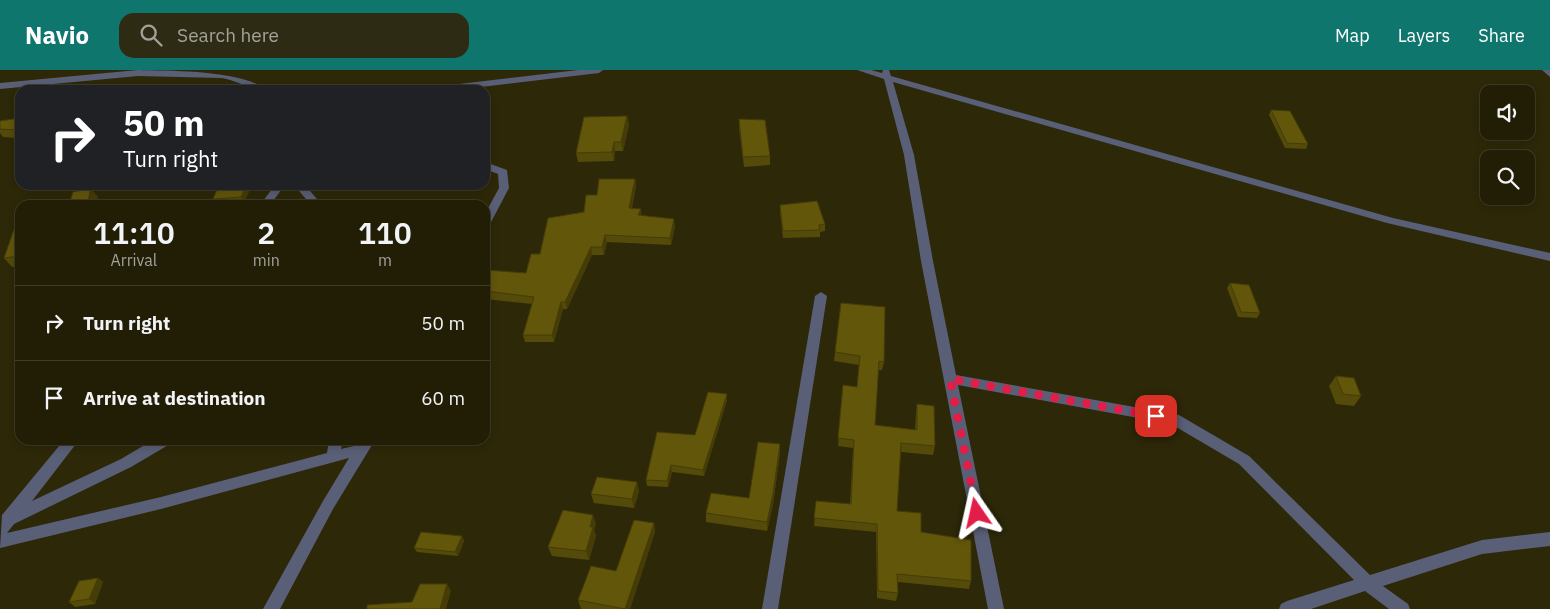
<!DOCTYPE html>
<html lang="en">
<head>
<meta charset="utf-8">
<style>
  :root { --surface:#221e06; --page:#2e2b14; --text:#f1f3f6; --muted:#a2a29b; --line:#3f3c28; --accent:#0f766e }
  body { margin:0; font-family:"IBM Plex Sans",sans-serif; background:var(--page); color:var(--text); height:100vh; display:flex; flex-direction:column; font-size:19px; white-space:nowrap }
  * { box-sizing:border-box; margin:0 }
  p { font-size:16px; color:var(--muted) }
  .icon { flex:none; width:28px; height:28px; fill:none; stroke:currentColor; stroke-width:2; stroke-linecap:round; stroke-linejoin:round }
  .map { position:relative; flex:1; overflow:hidden }
  .panel { position:absolute; left:15px; top:130px; width:475px; height:245px; display:flex; flex-direction:column; background:var(--surface); border-radius:15px; box-shadow:0 2px 8px #0003,0 0 0 1px var(--line) }
  .panel>* { flex:none }
  .banner { position:absolute; left:15px; top:15px; width:475px; height:105px; border-radius:15px; box-shadow:0 2px 8px #0003,0 0 0 1px var(--line); background:#202124; color:#fff; overflow:hidden }
  .buttons { position:absolute; left:1480px; top:15px; display:grid; gap:10px }
  .buttons a { display:grid; place-items:center; width:55px; height:55px; border-radius:10px; background:var(--surface); box-shadow:0 2px 8px #0003,0 0 0 1px var(--line); font-size:25px }
  .pin { position:absolute; display:grid; place-items:center; width:42px; height:42px; color:#fff; margin:-21px; border-radius:10px; box-shadow:0 2px 8px #0006 }
  .me { position:absolute; width:55px; margin:-28px; rotate:349deg; stroke-linejoin:round; filter:drop-shadow(0 0 4px #0008) }
  .turn { display:flex; align-items:center; gap:18px; height:105px; padding:0 25px; font-size:22px }
  .turn .icon { width:65px; height:65px; stroke-width:2.5 }
  .turn b { display:block; font-size:35px; line-height:42px }
  .eta { display:flex; justify-content:space-evenly; align-items:center; height:85px; text-align:center }
  .eta b { font-size:30px; font-weight:600; line-height:35px }
  ul { padding:0; list-style:none }
  li { display:flex; align-items:center; gap:15px; height:75px; padding:0 25px; border-top:1px solid var(--line) }
  li div { flex:1 }
  li b { display:block; font-size:19px }
  li em { font-style:normal }
  header { display:flex; align-items:center; gap:30px; box-sizing:border-box; height:70px; padding:0 25px; background:var(--accent); color:#fff }
  header strong { font-size:24px }
  nav { display:flex; gap:28px; margin-inline-start:auto; font-size:18px }
  .search { width:350px; height:45px; background:var(--page); display:flex; align-items:center; gap:12px; box-sizing:border-box; padding:0 18px; border-radius:15px; color:var(--muted); font-size:19px }
  .map>svg:first-child { display:block }
  .lines { fill:none; stroke-linecap:round; stroke-linejoin:round }
  .minor { fill:#595f77; fill-rule:evenodd }
  .wall { fill:#544a09 }
  .shaded-wall { fill:#453c07 }
  .building { fill:#62560a; stroke:#453c07 }
  .route { stroke:#e11d48; stroke-width:9; stroke-dasharray:0 16.2 }
</style>
</head>
<body>
<header>
<strong>Navio</strong>
<div class="search"><svg class="icon" aria-label="search" viewBox="0 0 24 24"><circle cx="10" cy="10" r="6"/><path d="M15 15l6 6"/></svg>Search here</div>
<nav><a>Map</a><a>Layers</a><a>Share</a></nav>
</header>
<div class="map">
<svg width="1550" height="539" viewBox="0 0 1550 539">
  <rect width="100%" height="100%" fill="#2d2808"/>
  <g class="lines">
    <g class="minor">
      <path d="M138 0C173 1 241 0 267 20 251 20 238 11 222 8L138 6 0 19V13Z"/>
      <path d="M578 0H603L599 3 456 20H430L434 17Z"/>
      <path d="M857 0H871L882 3 883 0H889L891 6 1393 148 1550 183V191L1387 153 893 12 914 85 933 191 956 305 1179 345 1249 386 1370 505 1482 470 1550 462V476L1482 484 1383 516 1408 534 1410 539H1389L1365 521 1311 539H1279L1281 534 1287 531 1354 510 1239 394 1171 354 958 315 1004 539H988L921 191 904 85 884 9Z"/>
      <path d="M1542 0H1550V7Z"/>
      <path d="M485 92 507 100 509 118 490 154 485 157V144L499 118 498 104 485 99Z"/>
      <path d="M275 115H285L270 135H260Z"/>
      <path d="M294 115H305L322 135H311Z"/>
      <path d="M821 222 827 226 778 539H762L815 226Z"/>
      <path d="M64 370H79L32 431 121 389 153 370H172L170 374 131 397 14 454 7 463 161 427 327 383 329 370H343L341 379 358 375 361 370H375L333 439 280 539H263L323 431 349 388 161 439 0 478 2 445Z"/>
    </g>
  </g>
  <g class="wall">
    <path d="M1271 40 1308 74 1306 79 1285 78 1269 45Z"/>
    <path d="M627 46 629 55 623 81H615L614 91 578 92 576 83Z"/>
    <path d="M20 48 18 68 3 67 0 63V51Z"/>
    <path d="M739 49 770 86V95L744 97 739 58Z"/>
    <path d="M635 109 636 116 632 138 642 146 675 156 671 175 607 172 604 185H592L567 239H563L554 272H525L523 265 532 234 485 229V200L526 203 540 184 584 142 597 125Z"/>
    <path d="M252 115 244 132 216 134 213 129Z"/>
    <path d="M780 135 825 154V161L820 162V167L783 168 780 142Z"/>
    <path d="M20 142V196L12 197 4 188Z"/>
    <path d="M1230 213 1260 243 1257 248 1238 247 1227 218Z"/>
    <path d="M841 233 884 292 882 300H878L875 355 915 360 916 343 917 334 935 376 933 385 901 382 897 441 971 511 969 519 898 512V523L896 531 877 528 876 462 814 456 816 431 850 434 853 378 838 376 843 315 857 317 859 295 834 291Z"/>
    <path d="M1336 306 1361 326 1354 336 1336 334 1329 316Z"/>
    <path d="M727 330 704 406 672 402 668 417 647 416 646 410 695 365Z"/>
    <path d="M780 383 773 434 767 461 706 452V443L749 428Z"/>
    <path d="M637 412 639 421 634 438 594 433 591 424Z"/>
    <path d="M654 453 655 462 630 539H581L578 530 616 501Z"/>
    <path d="M596 454 594 460 596 466 589 490 552 486 548 477Z"/>
    <path d="M462 466 464 471 458 486 417 482 414 478Z"/>
    <path d="M98 508 103 512 95 534 75 537 69 532Z"/>
  </g>
  <g class="shaded-wall">
    <path d="M627 46 629 55 623 81 621 72Z"/>
    <path d="M20 63V71L15 64Z"/>
    <path d="M614 72 615 81 614 91 612 82Z"/>
    <path d="M635 109 636 116 630 145 629 138Z"/>
    <path d="M247 115H252L244 132 241 127Z"/>
    <path d="M91 118 98 127 96 135H87Z"/>
    <path d="M641 139 642 147 638 145Z"/>
    <path d="M674 149 675 156 671 175 670 168Z"/>
    <path d="M605 165 607 172 604 185 602 177Z"/>
    <path d="M591 177 592 185 567 239 565 232Z"/>
    <path d="M561 232 563 239 554 272 552 265Z"/>
    <path d="M727 324V330L704 406 703 400Z"/>
    <path d="M780 374V383L773 434 767 461V452Z"/>
    <path d="M671 395 672 402 668 417 667 411Z"/>
    <path d="M637 412 639 421 634 438 632 429Z"/>
    <path d="M593 445 596 454 594 460 596 466 589 490 586 481 590 457Z"/>
    <path d="M654 453 655 462 630 539H625Z"/>
    <path d="M462 466 464 471 458 486 455 482Z"/>
    <path d="M98 508 103 512 95 534 89 529Z"/>
    <path d="M447 514 451 521 446 539H440Z"/>
  </g>
  <g class="building">
    <path d="M1271 40 1290 41 1308 74 1287 73Z"/>
    <path d="M627 46 621 72H614L612 82 576 83 584 47Z"/>
    <path d="M20 48V63L15 64 17 60 0 59V51Z"/>
    <path d="M739 49 765 50 770 86 743 87Z"/>
    <path d="M599 109H635L629 138 641 139 638 145 674 149 670 168 605 165 602 177H591L565 232H561L552 265H523L534 227 485 221V200L526 203 531 184H540L548 148 584 142 586 125H597Z"/>
    <path d="M219 115H247L241 127 213 129Z"/>
    <path d="M91 118 87 135H55L70 132 73 122Z"/>
    <path d="M817 131 825 154 819 155 820 160 783 161 780 135Z"/>
    <path d="M20 142V186L4 188Z"/>
    <path d="M1230 213 1249 215 1260 243 1241 242Z"/>
    <path d="M841 233 885 237 884 292 879 291 875 355 917 360V334L934 336 935 376 901 373 897 441 921 443V462L971 470V511L897 504 898 523 878 521 877 454 814 448 816 431 851 434 854 370 838 368 843 315 857 317 860 286 835 282Z"/>
    <path d="M1336 306 1354 308 1361 326 1343 324Z"/>
    <path d="M708 322 727 324 703 400 671 395 667 411 646 410 657 362 695 365Z"/>
    <path d="M758 372 780 374 773 424 767 452 706 443 711 423 749 428Z"/>
    <path d="M597 407 637 412 632 429 591 424Z"/>
    <path d="M563 440 593 445 590 457H593L586 481 548 477Z"/>
    <path d="M634 450 654 453 625 539 578 530 591 496 616 501Z"/>
    <path d="M421 462 462 466 455 482 414 478Z"/>
    <path d="M98 508 89 529 69 532 79 511Z"/>
    <path d="M420 514H447L440 539H367V535L412 532Z"/>
  </g>
  <g class="lines">
    <path class="route" d="M977 443 950 309 1156 346"/>
  </g>
</svg>
<div class="buttons">
<a><svg class="icon" aria-label="sound" viewBox="0 0 24 24"><path d="M4 9h4l5-4v14l-5-4H4zM17 9q2 3 0 6"/></svg></a>
<a><svg class="icon" aria-label="search" viewBox="0 0 24 24"><circle cx="10" cy="10" r="6"/><path d="M15 15l6 6"/></svg></a>
</div>
<div class="pin" style="left:1156px;top:346px;background:#d93025"><svg class="icon" aria-label="arrive" viewBox="0 0 24 24"><path d="M6 21V4h12l-3 4 3 4H6"/></svg></div>
<svg class="me" style="left:977px;top:443px" viewBox="-20 -20 40 40"><path d="M0-17L14 15 0 8-14 15z" fill="#e11d48" stroke="#fff" stroke-width="4"/></svg>
<div class="banner">
<div class="turn"><svg class="icon" aria-label="right" viewBox="0 0 24 24"><path d="M7 20v-9h11M14 6l5 5-5 5"/></svg><div><b>50 m</b>Turn right</div></div>
</div>
<section class="panel">
<div class="eta">
<div><b>11:10</b><p>Arrival</p></div>
<div><b>2</b><p>min</p></div>
<div><b>110</b><p>m</p></div>
</div>
<ul>
<li><svg class="icon" aria-label="right" viewBox="0 0 24 24"><path d="M7 20v-9h11M14 6l5 5-5 5"/></svg><div><b>Turn right</b></div><em>50 m</em></li>
<li><svg class="icon" aria-label="arrive" viewBox="0 0 24 24"><path d="M6 21V4h12l-3 4 3 4H6"/></svg><div><b>Arrive at destination</b></div><em>60 m</em></li>
</ul>
</section>
</div>
</body>
</html>
